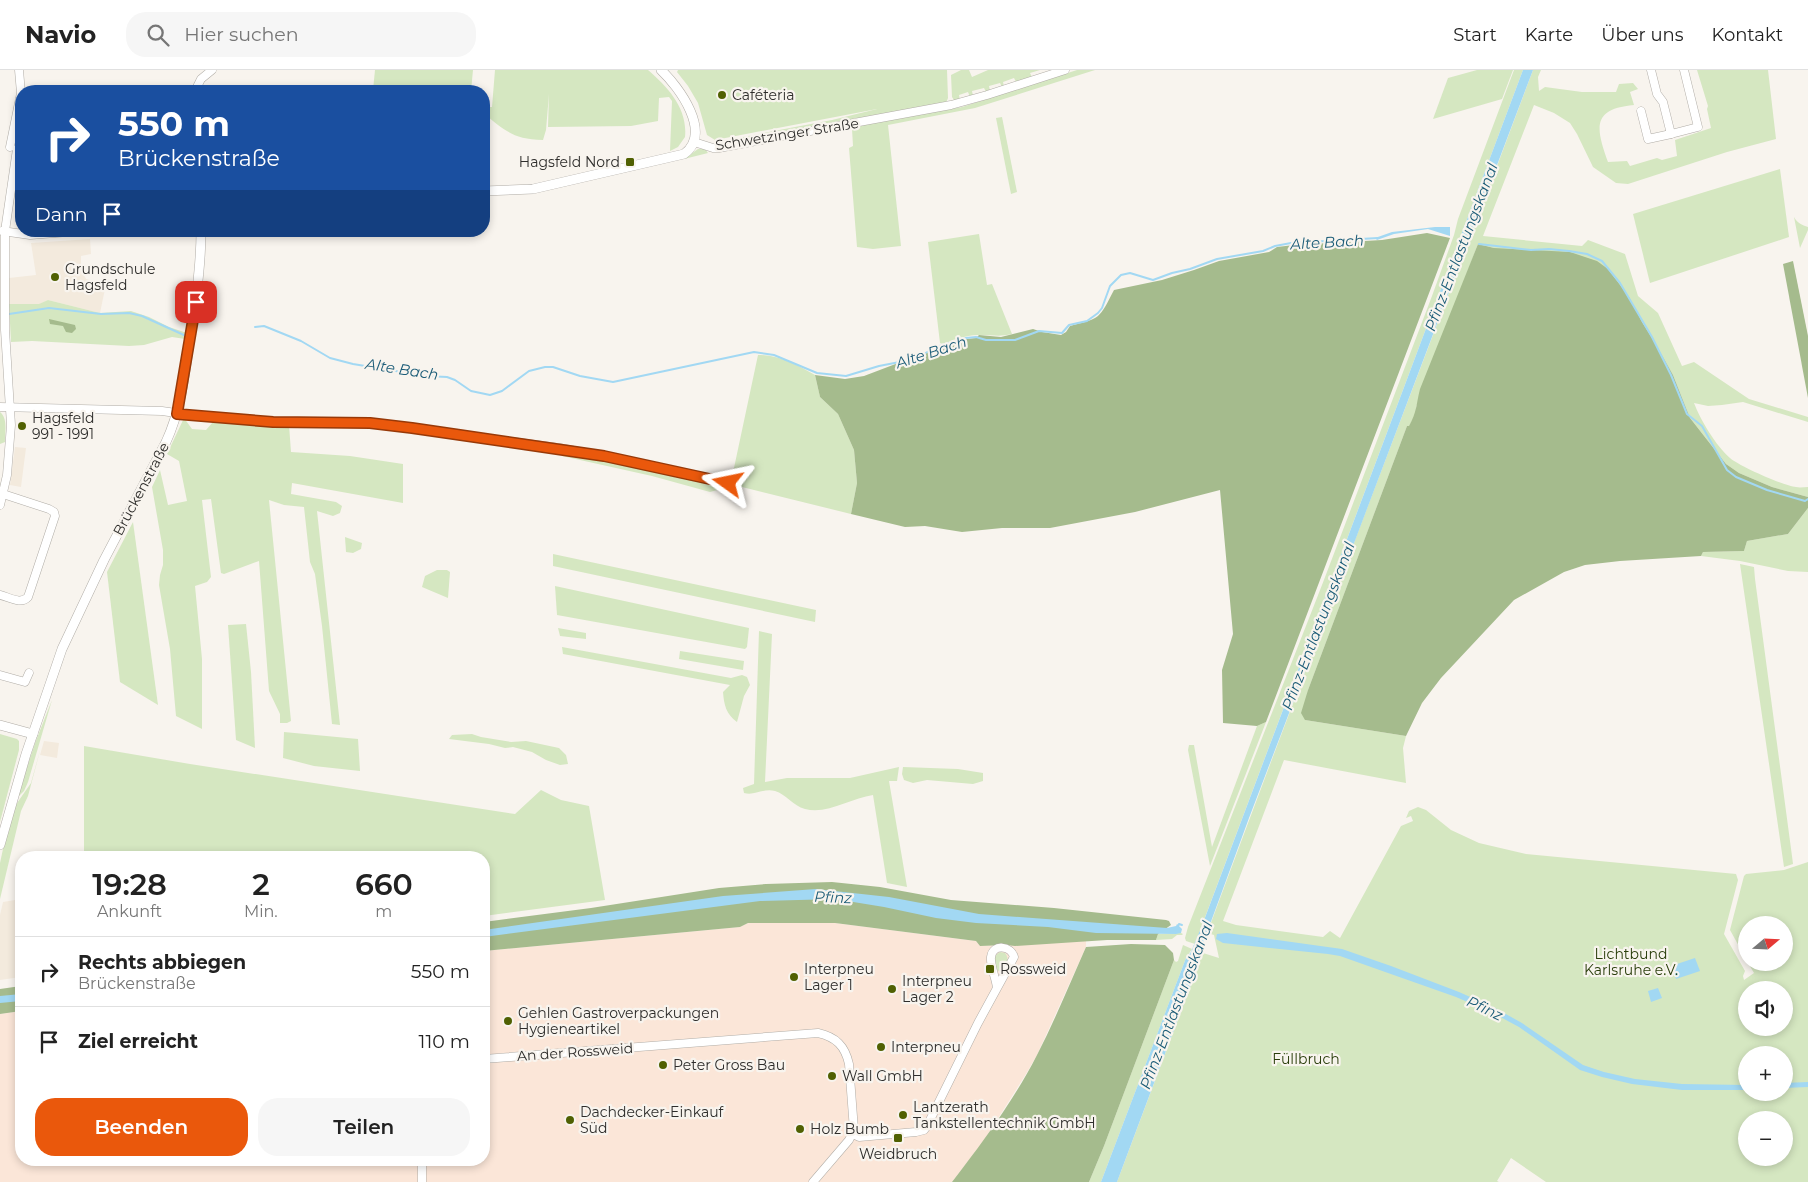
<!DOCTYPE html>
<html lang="de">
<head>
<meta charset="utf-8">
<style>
  :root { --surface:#fff; --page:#f6f6f6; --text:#222; --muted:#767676; --line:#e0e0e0; --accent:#ea580c }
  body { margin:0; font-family:Montserrat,sans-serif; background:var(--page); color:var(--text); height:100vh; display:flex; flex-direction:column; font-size:19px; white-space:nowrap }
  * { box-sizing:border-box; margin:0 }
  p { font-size:16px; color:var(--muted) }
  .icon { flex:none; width:28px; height:28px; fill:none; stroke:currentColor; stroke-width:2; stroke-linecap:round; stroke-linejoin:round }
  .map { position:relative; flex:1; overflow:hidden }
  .details { position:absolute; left:15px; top:781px; width:475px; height:315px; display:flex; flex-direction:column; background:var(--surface); border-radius:20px; box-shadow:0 2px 8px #0003 }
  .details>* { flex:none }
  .banner { position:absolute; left:15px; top:15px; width:475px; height:152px; border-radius:20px; box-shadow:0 2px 8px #0003; background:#1a4fa0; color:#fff; overflow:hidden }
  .needle { width:32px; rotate:71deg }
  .fabs { position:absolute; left:1738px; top:846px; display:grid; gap:10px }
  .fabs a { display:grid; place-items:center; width:55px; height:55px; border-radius:50%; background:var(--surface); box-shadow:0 2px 8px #0003; font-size:25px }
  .pin { position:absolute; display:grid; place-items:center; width:42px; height:42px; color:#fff; margin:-21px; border-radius:10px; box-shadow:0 2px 8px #0006 }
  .me { position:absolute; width:55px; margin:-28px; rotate:282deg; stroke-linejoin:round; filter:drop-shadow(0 0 4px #0008) }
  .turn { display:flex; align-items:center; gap:18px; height:105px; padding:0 20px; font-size:22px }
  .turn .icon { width:65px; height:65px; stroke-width:2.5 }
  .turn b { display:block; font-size:35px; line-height:42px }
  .then { display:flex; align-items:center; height:48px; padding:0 20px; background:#0003; gap:10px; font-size:19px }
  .eta { display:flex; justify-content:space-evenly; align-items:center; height:85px; text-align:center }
  .eta b { font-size:30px; font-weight:600; line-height:35px }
  .cta { display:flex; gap:10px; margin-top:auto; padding:10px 20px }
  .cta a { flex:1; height:58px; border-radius:20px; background:var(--accent); color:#fff; font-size:20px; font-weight:600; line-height:58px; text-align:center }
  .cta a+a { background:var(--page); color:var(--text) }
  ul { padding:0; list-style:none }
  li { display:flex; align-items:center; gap:15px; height:70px; padding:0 20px; border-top:1px solid var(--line) }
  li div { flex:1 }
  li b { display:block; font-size:19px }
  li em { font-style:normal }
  header { display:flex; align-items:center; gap:30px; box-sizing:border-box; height:70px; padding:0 25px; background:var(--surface); border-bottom:1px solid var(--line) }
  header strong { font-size:24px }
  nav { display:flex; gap:28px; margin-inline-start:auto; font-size:18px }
  .search { width:350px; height:45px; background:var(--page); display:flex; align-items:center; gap:12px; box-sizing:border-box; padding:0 18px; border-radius:20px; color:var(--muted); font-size:19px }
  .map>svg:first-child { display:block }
  .commercial { fill:#fbe6d8 }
  .built { fill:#f3eadd }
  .green { fill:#d5e7c1; fill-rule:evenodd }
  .forest { fill:#a5bb8d }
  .water { fill:#a2d8f3 }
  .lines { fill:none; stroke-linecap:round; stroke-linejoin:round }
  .stream { stroke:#a2d8f3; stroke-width:2 }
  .minor-casing { stroke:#b1ada7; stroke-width:9 }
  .major-casing { stroke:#b1ada7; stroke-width:10 }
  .minor { stroke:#fff; stroke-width:8 }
  .major { stroke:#fff; stroke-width:9 }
  .route-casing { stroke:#983908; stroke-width:12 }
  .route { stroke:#ea580c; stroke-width:9 }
  .poi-dot { fill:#506002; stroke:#f8f4ee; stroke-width:2 }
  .labels { text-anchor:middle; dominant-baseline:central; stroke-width:4.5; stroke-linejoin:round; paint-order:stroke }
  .poi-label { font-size:14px; fill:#2e2d2b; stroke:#f8f4ee; text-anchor:start }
  .street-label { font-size:14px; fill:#2e2d2b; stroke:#f8f4ee }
  .park-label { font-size:14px; fill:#2a3e0b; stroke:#f8f4ee }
  .water-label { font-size:15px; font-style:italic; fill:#1b5c78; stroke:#f8f4ee }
</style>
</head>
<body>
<header>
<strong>Navio</strong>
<div class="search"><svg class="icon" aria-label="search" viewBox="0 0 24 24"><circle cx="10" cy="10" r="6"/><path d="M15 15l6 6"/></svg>Hier suchen</div>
<nav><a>Start</a><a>Karte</a><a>Über uns</a><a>Kontakt</a></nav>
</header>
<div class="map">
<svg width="1808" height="1112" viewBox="0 0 1808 1112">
  <rect width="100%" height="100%" fill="#f8f4ee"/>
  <path class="commercial" d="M748 853H835L976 871 980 876 1086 871V877L1037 985 1026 1004 983 1072 952 1112H0V944L21 941V1090H484V881L740 857Z"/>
  <g class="built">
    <path d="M90 169 91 184 81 186V199L86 209 106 214 100 243 48 230 40 234H9V208L36 205 31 173Z"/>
    <path d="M15 377 26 378 21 417 10 415Z"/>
    <path d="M44 671 59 673 57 688 40 685Z"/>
    <path d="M21 829V907L0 910V845L3 832Z"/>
  </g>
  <g class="green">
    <path d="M375 0H473L471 21H378L373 20Z"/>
    <path d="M495 0H648C668 17 688 39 685 67L678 77 670 81 672 31 669 27 659 28 658 51 631 56 548 57 549 24 546 60 543 70C513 69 506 61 484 44V37H492Z"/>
    <path d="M678 0H947L948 28 946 33 744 70 743 67 832 50 877 39 715 70 707 65 698 33 688 16 677 2Z"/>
    <path d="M961 0H969L972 7 988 0H1040L1030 3 1032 7 1016 12 1014 8 1003 12 1004 16 1002 17 1000 13 989 16 990 21 986 22 984 18 972 21 973 26 970 27 968 22 959 25 960 30H954L952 27 951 5Z"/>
    <path d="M1077 0H1095L975 38 888 55 901 176 873 179 857 177 849 78 853 76 852 59 864 55 962 37Z"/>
    <path d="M1477 0H1513L1502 29 1433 49 1448 8Z"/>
    <path d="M1514 0H1523L1195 874 1186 871 1185 868 1188 857 1322 515 1432 226 1454 165 1458 149Z"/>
    <path d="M1533 0H1541L1538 7 1539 21 1545 17 1582 22H1616L1619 14 1633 13 1638 19 1630 22 1634 35C1591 39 1596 58 1608 92L1627 91 1630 96 1657 88 1662 90 1677 86 1675 70 1711 58 1707 39 1708 36 1697 0H1768L1776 69 1727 82 1628 114 1616 113 1593 97 1577 64 1570 53 1554 43 1534 35 1483 166 1582 176 1588 170 1625 184 1638 226 1658 243 1682 296 1694 292 1749 329 1808 347V352L1743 332 1722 335 1708 336 1694 333C1700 349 1716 376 1730 388 1739 396 1784 416 1796 417 1800 418 1804 417 1808 417V427L1772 417 1739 403 1726 394 1690 348 1673 305 1642 252 1494 178 1478 174 1416 337 1417 343 1409 356H1407L1308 620 1305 650 1406 666 1403 678 1406 713 1284 690 1223 851 1236 855 1323 867 1330 861 1340 868 1401 756 1413 751 1411 746 1406 748 1409 741 1418 737 1426 740 1451 760 1479 773 1526 784 1736 804 1738 810 1724 864 1745 901 1743 906 1744 910 1754 903 1748 893 1784 892V855H1746V889L1730 860 1744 806 1746 804 1784 800 1808 792V1112H1546L1511 1088 1497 1111 1499 1112H1117L1203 883 1219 888 1214 865 1207 863 1212 850C1317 566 1427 284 1533 0ZM1746 920H1784V958H1746ZM1746 985H1784V1022H1746ZM1746 1050H1784V1088H1746Z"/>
    <path d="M1002 47 1017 122 1011 124 996 48Z"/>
    <path d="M698 79H705L708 83 684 89Z"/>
    <path d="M1780 99 1789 167 1650 213 1633 144Z"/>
    <path d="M1794 147C1797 153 1802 155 1808 157V160L1800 178Z"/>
    <path d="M979 164 987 215 992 214 1012 264C1000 267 993 265 981 265 967 264 954 270 942 274L940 273 928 172Z"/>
    <path d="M48 230 100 243 131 241 149 247 169 257 187 263 185 269 172 267 144 275 129 276 32 271 11 272 9 234H39Z"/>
    <path d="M758 285C779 285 797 295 815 305L820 327 838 344 854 380 857 413 851 444 734 415 731 412Z"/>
    <path d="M0 342C8 348 5 363 5 372L0 374Z"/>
    <path d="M184 348 192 359 206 360 213 352 218 351 289 355 291 382 350 386 403 394V433L292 413 291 424 336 432 342 436 340 443 333 446 317 441 340 655 332 654 322 556 315 504 310 492 304 437 284 435 269 430 291 651 287 653H280V644L269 621 259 491 224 504 221 503 211 429 202 430 211 507 207 512 195 516 202 589V659L176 646 170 579 159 515 160 505 163 495V480L152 417 160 400 168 435 187 431 179 391 167 384Z"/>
    <path d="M564 382 728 417 710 422 652 406 562 386Z"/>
    <path d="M1808 438V502L1788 501 1740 491 1701 486 1703 482 1744 481 1747 471 1788 464Z"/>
    <path d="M133 452 158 635 120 612 107 502Z"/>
    <path d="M345 467 362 473 361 479 353 483 346 482Z"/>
    <path d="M553 484 816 540 815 552 553 496Z"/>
    <path d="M1740 494 1754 497 1755 509 1792 786 1793 794 1784 797Z"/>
    <path d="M437 500H447L450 502 448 528 422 517 425 506Z"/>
    <path d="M555 516 749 558 747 577 745 579 557 545Z"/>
    <path d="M246 554 251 602 255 678 236 670 228 555Z"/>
    <path d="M558 558 586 563V569L560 566Z"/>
    <path d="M759 561 772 564 765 712 787 708H850L899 697 897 711H889L907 817 887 813 873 725C851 728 827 745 805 739 793 736 786 724 775 721 763 718 755 726 744 723L743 718 754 714Z"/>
    <path d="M562 577 731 608 742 605 747 607 750 615 744 626 737 652C726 644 724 635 723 622L730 615 563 584Z"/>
    <path d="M680 581 744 591 743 600 679 589Z"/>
    <path d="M52 630 28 712 24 721 17 728 35 673Z"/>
    <path d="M1266 652 1210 796 1188 680 1189 675H1194L1212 777 1257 656Z"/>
    <path d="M284 662 358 669 360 701 314 696 283 688Z"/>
    <path d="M0 664 17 669 19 671V680L0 752Z"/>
    <path d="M472 664 481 667 511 672 526 671 559 678 566 685 568 694 560 695 546 690 532 682 513 677 505 678 489 674 449 669 452 665Z"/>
    <path d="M84 676 190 694 515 744 541 720 561 730 589 736 605 830 484 846V788L84 787Z"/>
    <path d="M41 677 28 726 21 741 0 829V793L3 779 15 736 31 713Z"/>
    <path d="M903 697 958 699 983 703V711L973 714 927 710 913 713 904 710 902 704Z"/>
    <path d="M1181 863 1183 864 1182 865H1177L1172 869 1156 870 1158 864Z"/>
    <path d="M1183 875 1192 879 1186 888 1101 1112H1089L1104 1076 1174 890 1176 892 1178 891Z"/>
    <path d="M1000 882 1005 883C1010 889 1007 897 1001 902L997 900 994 890 996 885Z"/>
  </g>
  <g class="forest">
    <path d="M1427 163 1450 168 1266 652 1257 656 1223 653 1222 600 1233 564 1220 420 1135 442 1050 458H1002L962 462 925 456 905 457 851 444 857 413 854 380 838 344 820 327 815 305 845 309 864 306 935 279 966 269 976 268 979 265 1001 267 1033 259 1042 262 1061 265 1066 262 1070 256C1101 248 1099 249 1114 220L1162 210 1194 200 1219 191 1269 182 1277 177 1294 175 1382 170Z"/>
    <path d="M1478 174 1494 178 1570 182 1597 191 1608 199 1629 227 1642 252 1655 273 1673 305 1690 348 1726 394 1739 403 1772 417 1808 427V438L1788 464 1747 471 1744 481 1703 482 1701 486 1620 491 1585 495 1564 502 1514 530 1441 608 1422 633 1406 666 1305 650 1301 643 1308 620 1407 356H1409C1417 342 1416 335 1420 319Z"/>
    <path d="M1793 191 1808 266V328L1783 194Z"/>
    <path d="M49 249 75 255 76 259 72 263 66 262 63 256 50 254Z"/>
    <path d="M832 812 880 817 951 830 1054 838 1166 850 1169 851 1171 855 1158 864 1156 870H1107L1015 876 1006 875 980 876 976 871 835 853H748L740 857 484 881V852L591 838 719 818 766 814Z"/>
    <path d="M1131 874 1165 875 1173 883 1174 890 1104 1076 1089 1112H952C983 1072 1014 1030 1037 985 1055 950 1070 913 1086 877Z"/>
    <path d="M21 916V941L0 944V919Z"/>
  </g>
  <g class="water">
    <path d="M1523 0H1533L1356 468 1249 748 1198 887 1193 909 1117 1112H1101L1186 888 1191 882 1203 853Z"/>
    <path d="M1435 157H1450V166L1428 159 1394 164 1377 170 1375 168 1392 162Z"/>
    <path d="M816 819 889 827 979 844 1167 858 1176 856 1177 854 1182 859 1181 863 1176 864 1096 863 1048 857 976 853 936 848 884 837 835 829 760 831 484 867V860L723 826Z"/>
    <path d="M1227 863 1342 879 1391 896 1459 922 1495 938 1522 953 1583 995 1604 1002 1635 1009 1682 1014 1746 1015V1020H1682L1632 1014 1602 1007 1580 1000 1519 957 1493 943 1456 927 1388 903 1340 886 1328 884 1223 873 1216 869 1217 864Z"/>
    <path d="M1695 888 1700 901 1676 909 1671 896Z"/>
    <path d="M1658 918 1662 928 1651 932 1648 921Z"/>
    <path d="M21 924V931L0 933V926Z"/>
    <path d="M1808 1012V1017L1784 1018V1013Z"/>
  </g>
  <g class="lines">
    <g class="stream">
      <path d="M1479 174 1531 180 1549 179 1569 181 1587 184 1602 191 1620 213 1652 267 1671 305 1687 344 1702 356 1727 400 1736 407 1767 420 1805 431 1808 429"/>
      <path d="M9 244 49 238 101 244 129 243 142 246 186 266"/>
      <path d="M255 257 264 256 301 271 330 288 353 294 426 306 447 307 455 310 471 321 490 325 502 321 529 301 545 297H553L580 306 613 312 754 282 774 285 817 303 846 306 879 296 915 289 936 277 966 268 976 267 986 270H1015L1039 261 1062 263 1069 255 1087 251 1098 243 1102 238 1110 216 1121 205 1130 203 1153 210 1172 203 1190 199 1217 189 1263 181 1275 176 1291 173 1378 168"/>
      <path d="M1178 856 1179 854 1182 855"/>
    </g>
    <defs>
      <g id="minor">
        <path d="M1651 0 1657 24 1663 32 1671 64 1698 57 1684 0"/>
        <path d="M195 21 201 9 212 0"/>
        <path d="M1641 41 1648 69 1671 64"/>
        <path d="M694 72 713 78H719L951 35 987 25 1065 0"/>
        <path d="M10 77 21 23 19 0"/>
        <path d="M2 161 30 165 81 161"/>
        <path d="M0 337 162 341 203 347 273 352 370 353 560 378 604 386 728 413"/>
        <path d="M0 435 7 405 11 355 5 260V161L17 79"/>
        <path d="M0 525C9 527 21 535 28 527L55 446 54 442 49 439 3 424"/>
        <path d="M0 605 25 612 29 603"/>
        <path d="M484 989 818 963C836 967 845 976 849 994L854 1060 849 1070 813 1112"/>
        <path d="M853 1064 859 1067 916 1062 924 1060 927 1056 978 953 1014 887C1011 876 993 873 991 887 990 896 996 908 997 918"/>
        <path d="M422 1090V1112"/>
      </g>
      <g id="major">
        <path d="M484 121 533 119 684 84C713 63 679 17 661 0"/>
        <path d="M0 655 33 664"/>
        <path d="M0 775 26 684 62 579 104 490 166 372C181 340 185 303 190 268 196 232 201 197 201 161"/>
      </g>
    </defs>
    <use href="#minor" class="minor-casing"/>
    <use href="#major" class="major-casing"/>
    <use href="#minor" class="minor"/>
    <use href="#major" class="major"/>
  </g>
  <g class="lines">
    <defs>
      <path id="route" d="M196 232 177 344 273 352 370 353 412 358 604 386 728 413"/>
    </defs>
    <use href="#route" class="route-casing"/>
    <use href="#route" class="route"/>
  </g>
  <g class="poi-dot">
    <circle cx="722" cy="25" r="5"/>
    <rect x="625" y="87" width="10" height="10" rx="2.5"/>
    <circle cx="55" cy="207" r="5"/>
    <circle cx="22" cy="356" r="5"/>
    <rect x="985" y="894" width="10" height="10" rx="2.5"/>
    <circle cx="794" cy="907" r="5"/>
    <circle cx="892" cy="919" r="5"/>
    <circle cx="508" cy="951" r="5"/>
    <circle cx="881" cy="977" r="5"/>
    <circle cx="663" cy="995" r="5"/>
    <circle cx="832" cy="1006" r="5"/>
    <circle cx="903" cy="1045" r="5"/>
    <circle cx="570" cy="1050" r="5"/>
    <circle cx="800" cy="1059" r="5"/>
    <rect x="893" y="1063" width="10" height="10" rx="2.5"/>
  </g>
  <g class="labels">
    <g class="poi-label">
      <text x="732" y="25">Caféteria</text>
      <text x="620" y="92" text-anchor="end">Hagsfeld Nord</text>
      <text x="65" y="199">Grundschule<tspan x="65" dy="16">Hagsfeld</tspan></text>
      <text x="32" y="348">Hagsfeld<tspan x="32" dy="16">991 - 1991</tspan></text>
      <text x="804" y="899">Interpneu<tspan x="804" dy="16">Lager 1</tspan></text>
      <text x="1000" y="899">Rossweid</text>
      <text x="902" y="911">Interpneu<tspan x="902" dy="16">Lager 2</tspan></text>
      <text x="518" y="943">Gehlen Gastroverpackungen<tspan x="518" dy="16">Hygieneartikel</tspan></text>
      <text x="891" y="977">Interpneu</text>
      <text x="673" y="995">Peter Gross Bau</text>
      <text x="842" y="1006">Wall GmbH</text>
      <text x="913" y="1037">Lantzerath<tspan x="913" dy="16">Tankstellentechnik GmbH</tspan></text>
      <text x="580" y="1042">Dachdecker-Einkauf<tspan x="580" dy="16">Süd</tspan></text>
      <text x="810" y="1059">Holz Bumb</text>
      <text x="898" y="1084" text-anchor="middle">Weidbruch</text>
    </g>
    <g class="street-label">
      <text transform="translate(787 64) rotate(-9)">Schwetzinger Straße</text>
      <text transform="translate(141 419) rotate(-62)">Brückenstraße</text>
      <text transform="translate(575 982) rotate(-4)">An der Rossweid</text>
    </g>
    <g class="park-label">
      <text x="1631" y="884">Lichtbund<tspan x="1631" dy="16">Karlsruhe e.V.</tspan></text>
      <text x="1306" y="989">Füllbruch</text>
    </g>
    <g class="water-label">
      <text transform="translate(1327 172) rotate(-3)">Alte Bach</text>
      <text transform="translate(1461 177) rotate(-69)">Pfinz-Entlastungskanal</text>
      <text transform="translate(931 282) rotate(-18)">Alte Bach</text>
      <text transform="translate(402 299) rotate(9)">Alte Bach</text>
      <text transform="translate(1318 556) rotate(-69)">Pfinz-Entlastungskanal</text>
      <text transform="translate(833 827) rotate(2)">Pfinz</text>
      <text transform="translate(1176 935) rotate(-69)">Pfinz-Entlastungskanal</text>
      <text transform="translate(1485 938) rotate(25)">Pfinz</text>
    </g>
  </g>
</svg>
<div class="fabs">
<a><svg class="needle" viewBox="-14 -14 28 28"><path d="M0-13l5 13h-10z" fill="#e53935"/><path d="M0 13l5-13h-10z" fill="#767676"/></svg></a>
<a><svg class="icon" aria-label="sound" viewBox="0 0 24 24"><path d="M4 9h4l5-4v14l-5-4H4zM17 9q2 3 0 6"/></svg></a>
<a>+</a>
<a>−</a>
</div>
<div class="pin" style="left:196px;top:232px;background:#d93025"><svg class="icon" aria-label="arrive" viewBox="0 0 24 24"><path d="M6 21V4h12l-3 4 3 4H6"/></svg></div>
<svg class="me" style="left:728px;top:413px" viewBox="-20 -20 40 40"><path d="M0-17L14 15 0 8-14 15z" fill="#ea580c" stroke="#fff" stroke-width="4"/></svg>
<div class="banner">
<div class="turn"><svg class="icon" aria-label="right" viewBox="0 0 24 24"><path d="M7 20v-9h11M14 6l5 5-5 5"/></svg><div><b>550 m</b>Brückenstraße</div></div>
<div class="then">Dann<svg class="icon" aria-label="arrive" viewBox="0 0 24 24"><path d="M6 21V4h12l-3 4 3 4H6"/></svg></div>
</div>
<section class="details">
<div class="eta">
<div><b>19:28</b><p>Ankunft</p></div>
<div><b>2</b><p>Min.</p></div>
<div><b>660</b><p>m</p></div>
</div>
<ul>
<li><svg class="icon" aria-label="right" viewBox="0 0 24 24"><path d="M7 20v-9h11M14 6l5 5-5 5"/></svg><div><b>Rechts abbiegen</b><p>Brückenstraße</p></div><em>550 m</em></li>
<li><svg class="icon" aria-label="arrive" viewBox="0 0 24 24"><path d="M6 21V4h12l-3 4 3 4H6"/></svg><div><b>Ziel erreicht</b></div><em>110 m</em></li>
</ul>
<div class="cta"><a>Beenden</a><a>Teilen</a></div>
</section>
</div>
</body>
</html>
